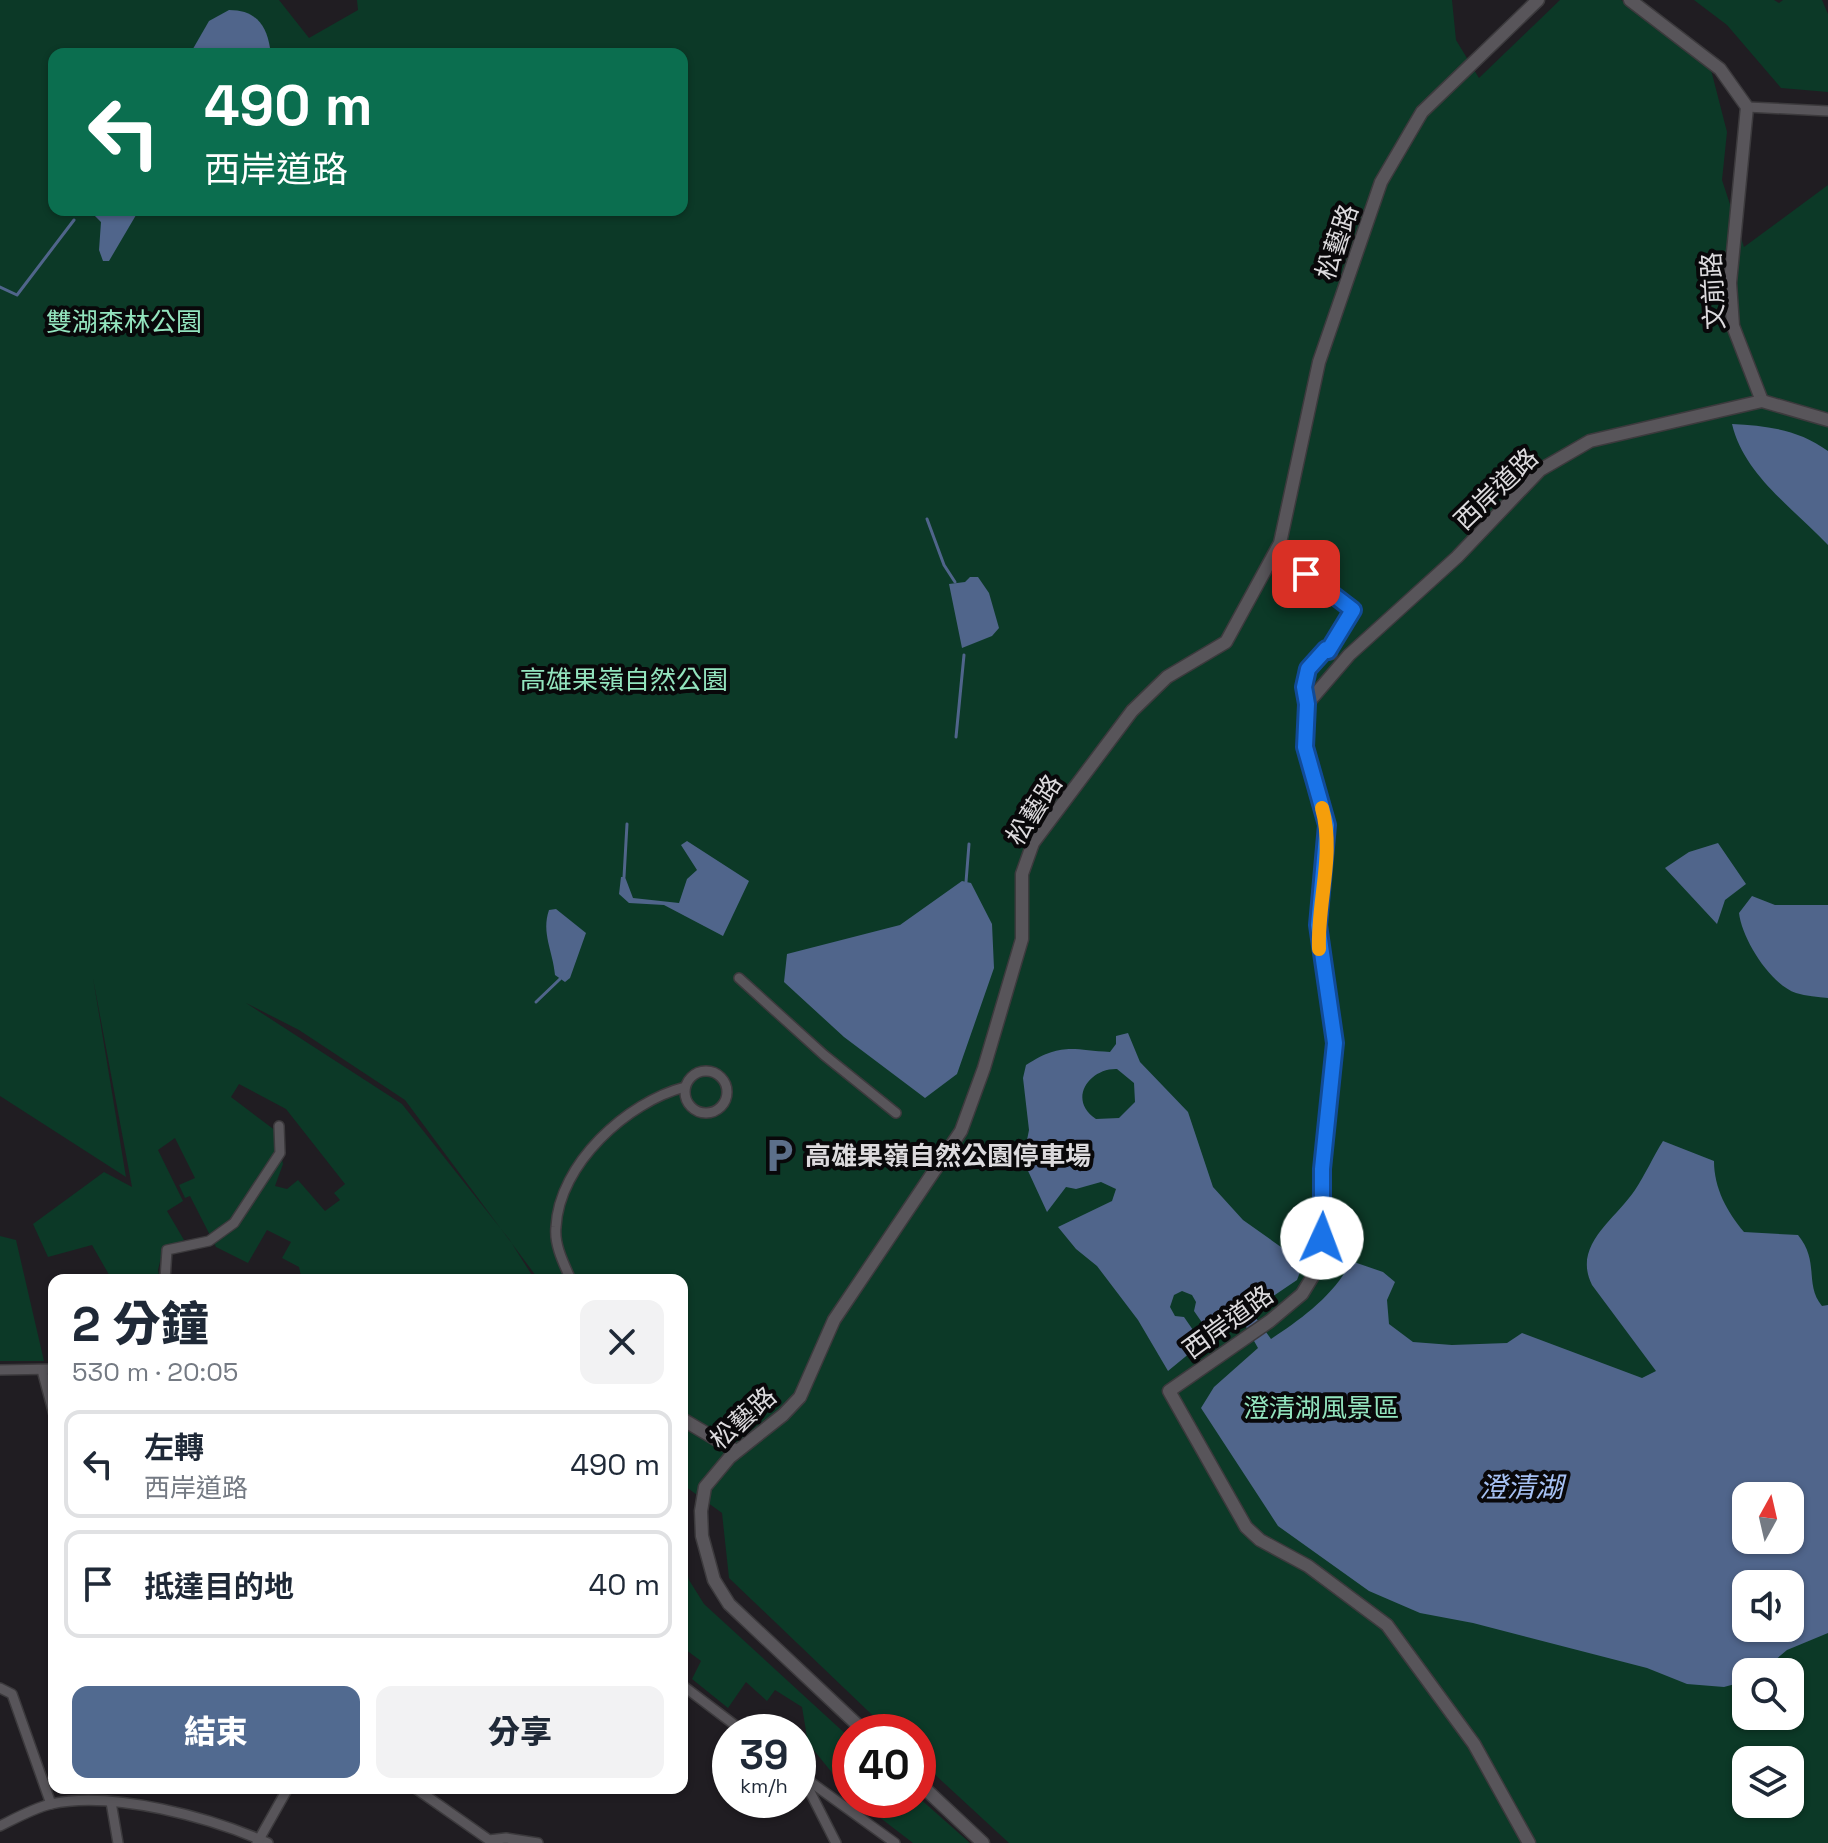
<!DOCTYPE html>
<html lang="zh-TW">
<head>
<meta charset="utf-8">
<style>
  :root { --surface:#fff; --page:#f2f2f3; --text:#1f2937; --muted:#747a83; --line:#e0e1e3; --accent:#516a90 }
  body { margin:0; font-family:"Space Grotesk","Noto Sans TC",sans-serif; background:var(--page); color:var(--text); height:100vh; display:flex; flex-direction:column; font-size:30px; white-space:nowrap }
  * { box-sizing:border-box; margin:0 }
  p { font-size:26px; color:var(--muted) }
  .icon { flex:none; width:44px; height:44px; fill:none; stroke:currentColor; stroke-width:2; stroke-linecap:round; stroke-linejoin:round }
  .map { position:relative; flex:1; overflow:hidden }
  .drawer { position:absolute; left:48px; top:1274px; width:640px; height:520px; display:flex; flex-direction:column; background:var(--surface); border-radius:16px; box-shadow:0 2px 6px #0004 }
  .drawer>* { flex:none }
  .hud { position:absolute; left:48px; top:48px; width:640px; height:168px; border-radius:16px; box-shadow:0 2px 6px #0004; background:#0b6e4f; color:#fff; overflow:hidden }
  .needle { width:52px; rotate:8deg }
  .fabs { position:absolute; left:1732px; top:1482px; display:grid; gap:16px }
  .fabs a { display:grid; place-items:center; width:72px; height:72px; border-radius:16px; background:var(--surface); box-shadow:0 2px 6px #0004; font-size:40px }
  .speed { position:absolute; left:712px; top:1714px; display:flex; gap:16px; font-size:40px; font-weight:700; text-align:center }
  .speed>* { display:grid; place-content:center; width:104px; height:104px; border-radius:50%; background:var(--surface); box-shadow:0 2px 6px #0004; line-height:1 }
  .speed small { font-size:20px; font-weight:400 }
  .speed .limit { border:12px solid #d22; background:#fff; color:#111 }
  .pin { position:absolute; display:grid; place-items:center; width:68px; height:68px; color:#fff; margin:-34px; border-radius:16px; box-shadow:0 4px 12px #0006 }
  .me { position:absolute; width:88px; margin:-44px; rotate:2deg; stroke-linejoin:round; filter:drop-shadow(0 0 6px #0008) }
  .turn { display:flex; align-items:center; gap:28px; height:168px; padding:0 24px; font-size:36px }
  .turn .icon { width:104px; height:104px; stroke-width:2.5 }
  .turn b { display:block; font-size:56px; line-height:68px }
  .round { display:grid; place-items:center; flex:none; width:84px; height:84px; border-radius:16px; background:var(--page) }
  .overview { display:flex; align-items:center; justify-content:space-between; height:136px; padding:0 24px }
  h1 { font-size:48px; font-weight:800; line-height:60px }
  .button { display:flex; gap:16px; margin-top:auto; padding:16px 24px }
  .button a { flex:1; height:92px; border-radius:16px; background:var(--accent); color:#fff; font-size:32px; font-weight:800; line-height:92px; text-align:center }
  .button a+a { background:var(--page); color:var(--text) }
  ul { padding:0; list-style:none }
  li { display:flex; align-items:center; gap:24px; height:108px; margin:0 16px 12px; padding:0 8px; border:4px solid var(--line); border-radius:16px }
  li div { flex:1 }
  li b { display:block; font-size:30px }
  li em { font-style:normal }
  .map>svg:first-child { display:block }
  .green { fill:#0c3927; fill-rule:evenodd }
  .water { fill:#50658b; fill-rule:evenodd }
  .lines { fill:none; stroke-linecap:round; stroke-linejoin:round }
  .stream { stroke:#50658b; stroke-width:3 }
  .minor-casing { stroke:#3c3a3d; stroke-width:12 }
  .tertiary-casing { stroke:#3c3a3d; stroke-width:15 }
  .minor { stroke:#58555a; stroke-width:9 }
  .tertiary { stroke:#58555a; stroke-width:12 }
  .route-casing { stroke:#114b97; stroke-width:20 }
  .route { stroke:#1a73e8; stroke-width:14 }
  .slow { stroke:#f59e0b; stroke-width:14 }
  .labels { text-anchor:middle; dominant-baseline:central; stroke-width:8; stroke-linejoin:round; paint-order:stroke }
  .street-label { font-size:26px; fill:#dcdadd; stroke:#09080a }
  .park-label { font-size:26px; fill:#93e4be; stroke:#09080a }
  .poi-label { font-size:26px; font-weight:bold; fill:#dcdadd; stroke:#09080a; text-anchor:start }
  .water-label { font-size:28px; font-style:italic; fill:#a6c1f3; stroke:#09080a }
</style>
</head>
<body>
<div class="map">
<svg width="1828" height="1843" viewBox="0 0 1828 1843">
  <rect width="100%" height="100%" fill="#201d22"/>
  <g class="green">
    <path d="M0 0H279L309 38 358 10 357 0H1452L1456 40 1479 78 1560 0H1621L1709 62 1727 132 1722 180 1744 247 1828 185V1843H1009L918 1759V1732H890L729 1578 722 1513 682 1484V1280H539L405 1100 299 1030 246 1003 402 1104 509 1239 535 1280H302L299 1267 282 1258 291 1242 267 1230 248 1263 216 1247 190 1196 185 1198 179 1185 195 1178 175 1138 158 1150 183 1201 167 1211 184 1240 163 1249 158 1270 160 1280H112L92 1245 48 1257 33 1224 104 1172 132 1187 93 978 126 1177 0 1096ZM54 54H682V210H54ZM239 1084 286 1109 345 1184 334 1193 340 1200 325 1211 298 1180 287 1189 275 1186 283 1164 276 1131 231 1097ZM1746 1496H1790V1540H1746ZM1746 1584H1790V1628H1746ZM1746 1672H1790V1716H1746ZM1746 1760H1790V1804H1746Z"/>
    <path d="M1694 0H1774L1779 3 1783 0H1822L1828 14V92L1781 88 1727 25Z"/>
    <path d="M0 1236 16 1240 44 1361H0Z"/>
    <path d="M682 1552 689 1580 704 1604 850 1738V1795L808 1743 802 1707 775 1690 767 1701 746 1682 728 1708 692 1679 701 1661 682 1647Z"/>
    <path d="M918 1797 970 1843H913L857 1800H918Z"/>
  </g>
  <g class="water">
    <path d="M229 10C254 10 266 23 270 48L266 54H190L209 21Z"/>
    <path d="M89 210H139L109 261H103L99 250 101 222Z"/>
    <path d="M1732 424C1767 426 1798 429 1828 451V545C1793 508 1744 475 1732 424Z"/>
    <path d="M970 577H978L989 593 999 628 992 636 962 648 949 584 965 582Z"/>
    <path d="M687 841 749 881 723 936 664 905 629 903 619 894 621 877H625L633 898 679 903 687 879 697 870 681 845Z"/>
    <path d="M1718 843 1746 884 1725 900 1717 924 1665 868 1689 852Z"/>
    <path d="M962 881 971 883 992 924 994 968 957 1074 925 1098 844 1037 784 982 787 954 900 925Z"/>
    <path d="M1752 896 1775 905H1828V998C1818 997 1806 996 1796 993 1770 984 1742 939 1739 913Z"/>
    <path d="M556 909 586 933 570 978 565 982 555 975C553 951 541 933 549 910Z"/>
    <path d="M1128 1033 1140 1062 1188 1112 1213 1187 1243 1220 1298 1259 1302 1267 1297 1280 1251 1311 1271 1339C1301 1319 1335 1295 1351 1261L1383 1272 1395 1282 1387 1300 1389 1324 1413 1342 1452 1345 1507 1343 1522 1333 1642 1378 1656 1371 1592 1285C1572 1245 1615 1220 1635 1190 1645 1175 1653 1157 1663 1141L1714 1161C1714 1188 1727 1212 1744 1232L1798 1235C1820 1262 1804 1284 1822 1306L1828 1305V1633L1787 1650 1761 1672H1746V1681L1724 1687 1687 1684 1647 1668 1473 1623 1420 1613 1369 1591 1278 1526 1201 1408 1214 1387 1258 1348 1241 1318 1212 1337 1194 1311 1196 1302 1192 1295 1182 1291 1174 1295 1170 1307 1175 1316 1184 1317 1202 1343 1168 1371 1138 1320 1097 1266 1076 1249 1058 1227 1112 1201 1116 1189 1101 1182 1076 1189 1066 1187 1047 1212 1023 1160 1029 1130 1023 1078 1026 1065C1062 1042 1072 1050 1110 1052L1116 1044V1036ZM1117 1069 1134 1083 1135 1102 1119 1118 1096 1119C1067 1100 1089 1068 1117 1069ZM1746 1496H1790V1540H1746ZM1746 1584H1790V1628H1746Z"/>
  </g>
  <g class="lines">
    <g class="stream">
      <path d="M0 287 17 295 74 220"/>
      <path d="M927 519 944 565 955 582"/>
      <path d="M956 737 964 655"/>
      <path d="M624 877 627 824"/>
      <path d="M966 882 969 844"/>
      <path d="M536 1002 560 979"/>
    </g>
    <defs>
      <g id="minor">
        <path d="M1747 107 1828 111"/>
        <path d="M739 978 824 1055 896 1113"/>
        <circle cx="706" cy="1092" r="21"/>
        <path d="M165 1280 167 1250 209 1241 234 1223 280 1153 279 1126"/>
        <path d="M571 1280C564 1264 554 1245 556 1227 559 1164 627 1102 685 1087"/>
        <path d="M0 1370 54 1369"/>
        <path d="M42 1370 54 1415"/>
        <path d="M682 1685 744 1732"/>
        <path d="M0 1688 12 1694 51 1804"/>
        <path d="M798 1773 895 1843"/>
        <path d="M803 1778 836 1843"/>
        <path d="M415 1788 489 1840 506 1838 538 1843"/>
        <path d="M111 1802 118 1843"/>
        <path d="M0 1826C16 1818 34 1808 51 1804 112 1790 212 1818 268 1843"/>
        <path d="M257 1843 288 1788"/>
      </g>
      <g id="tertiary">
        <path d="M1630 0 1720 69 1747 107 1730 283 1733 326 1762 401"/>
        <path d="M1306 574 1353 610 1328 651"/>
        <path d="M1307 704C1299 665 1311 676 1326 649L1331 653"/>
        <path d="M682 1419 736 1451"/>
        <path d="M865 1732 729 1604 714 1580 702 1536 701 1511 705 1487 730 1457 783 1415 800 1397 834 1320 961 1131 984 1068 1022 939V874L1033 843 1132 711 1167 677 1226 642 1280 543 1319 362 1381 182 1422 112 1538 0"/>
        <path d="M918 1782 983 1843"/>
        <path d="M1529 1843 1474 1744 1387 1625 1308 1566 1260 1540 1246 1527 1169 1391 1270 1321 1302 1294 1316 1271 1324 1222 1322 1169 1335 1043 1318 925 1327 825 1305 747 1307 704 1349 655 1457 557 1540 470 1590 441 1762 401 1828 420"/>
      </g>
    </defs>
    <use href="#minor" class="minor-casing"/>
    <use href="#tertiary" class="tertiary-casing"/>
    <use href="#minor" class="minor"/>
    <use href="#tertiary" class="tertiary"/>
  </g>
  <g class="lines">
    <defs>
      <path id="route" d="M1306 574 1353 610 1328 651 1326 649 1308 669 1304 687 1307 704 1305 747 1327 825 1318 925 1335 1043 1322 1169V1238"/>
    </defs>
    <use href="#route" class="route-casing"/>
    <use href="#route" class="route"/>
    <path class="slow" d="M1319 949C1317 902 1335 854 1322 808"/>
  </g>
  <defs>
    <symbol id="parking-bare" viewBox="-9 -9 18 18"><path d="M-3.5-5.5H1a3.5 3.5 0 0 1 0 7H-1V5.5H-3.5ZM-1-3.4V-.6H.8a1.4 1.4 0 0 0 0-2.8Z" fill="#5c6f8a" stroke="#09080a" stroke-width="2.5" paint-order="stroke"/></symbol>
  </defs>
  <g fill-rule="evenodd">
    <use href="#parking-bare" x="754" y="1130" width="51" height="51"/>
  </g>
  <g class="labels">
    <g class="street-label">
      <text transform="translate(1337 242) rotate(-71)">松藝路</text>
      <text transform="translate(1713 291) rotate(-93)">文前路</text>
      <text transform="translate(1496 489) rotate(-44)">西岸道路</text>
      <text transform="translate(1034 810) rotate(-57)">松藝路</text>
      <text transform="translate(1228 1322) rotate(-36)">西岸道路</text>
      <text transform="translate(743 1418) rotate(-42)">松藝路</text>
    </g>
    <g class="park-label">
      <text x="124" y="322">雙湖森林公園</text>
      <text x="624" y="680">高雄果嶺自然公園</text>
      <text x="1321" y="1408">澄清湖風景區</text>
    </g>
    <g class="poi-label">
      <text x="805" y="1156">高雄果嶺自然公園停車場</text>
    </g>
    <g class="water-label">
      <text x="1521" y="1487">澄清湖</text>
    </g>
  </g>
</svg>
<div class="fabs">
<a><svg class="needle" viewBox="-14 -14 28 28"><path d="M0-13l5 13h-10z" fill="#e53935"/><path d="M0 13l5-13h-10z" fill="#747a83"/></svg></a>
<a><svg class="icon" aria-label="sound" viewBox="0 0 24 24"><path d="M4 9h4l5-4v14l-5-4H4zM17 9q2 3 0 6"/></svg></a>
<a><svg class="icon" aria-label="search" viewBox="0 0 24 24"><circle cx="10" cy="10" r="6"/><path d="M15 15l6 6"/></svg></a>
<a><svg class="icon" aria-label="layers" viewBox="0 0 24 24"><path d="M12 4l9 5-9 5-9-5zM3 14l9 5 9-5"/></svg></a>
</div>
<div class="speed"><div>39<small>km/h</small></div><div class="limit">40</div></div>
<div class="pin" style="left:1306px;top:574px;background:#d93025"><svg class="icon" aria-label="arrive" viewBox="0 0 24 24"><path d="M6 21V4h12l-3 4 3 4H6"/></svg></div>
<svg class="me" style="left:1322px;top:1238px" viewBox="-20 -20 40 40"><circle r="19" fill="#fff"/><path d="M0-13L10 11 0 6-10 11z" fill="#1a73e8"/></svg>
<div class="hud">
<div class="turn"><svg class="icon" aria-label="left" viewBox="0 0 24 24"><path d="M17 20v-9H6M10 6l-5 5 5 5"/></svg><div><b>490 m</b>西岸道路</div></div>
</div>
<section class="drawer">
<div class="overview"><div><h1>2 分鐘</h1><p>530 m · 20:05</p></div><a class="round"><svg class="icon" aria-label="close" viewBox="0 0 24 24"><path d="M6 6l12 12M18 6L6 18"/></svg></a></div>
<ul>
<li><svg class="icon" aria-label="left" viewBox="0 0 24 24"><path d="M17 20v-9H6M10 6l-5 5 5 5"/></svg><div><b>左轉</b><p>西岸道路</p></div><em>490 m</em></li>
<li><svg class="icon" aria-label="arrive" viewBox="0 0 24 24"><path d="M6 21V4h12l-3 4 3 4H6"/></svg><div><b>抵達目的地</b></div><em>40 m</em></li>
</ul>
<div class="button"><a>結束</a><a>分享</a></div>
</section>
</div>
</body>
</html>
